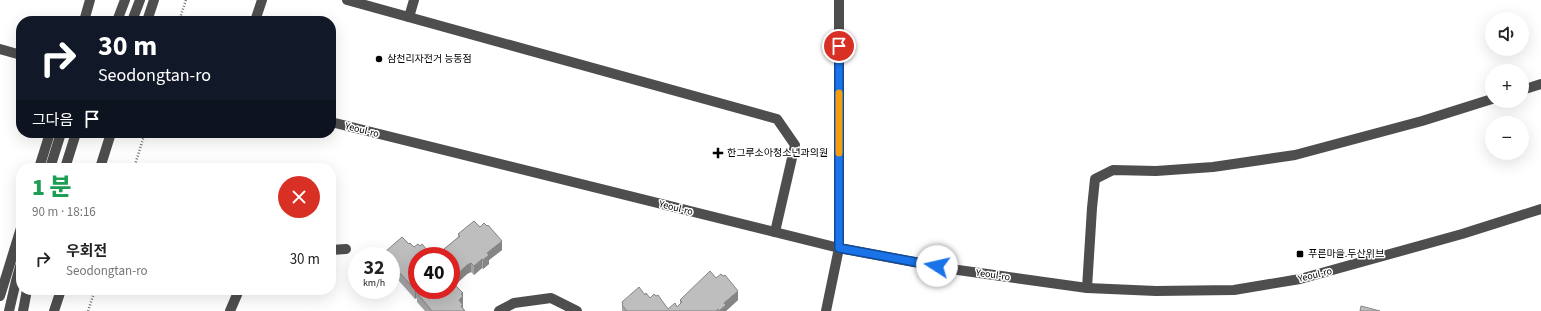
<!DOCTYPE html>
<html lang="ko">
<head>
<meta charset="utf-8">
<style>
  :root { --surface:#fff; --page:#f2f2f2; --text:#222; --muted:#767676 }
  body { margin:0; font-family:"Source Sans 3","Noto Sans KR",sans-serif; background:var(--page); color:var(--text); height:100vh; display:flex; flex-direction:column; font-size:15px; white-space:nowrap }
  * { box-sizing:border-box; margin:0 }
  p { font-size:13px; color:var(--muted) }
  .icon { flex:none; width:22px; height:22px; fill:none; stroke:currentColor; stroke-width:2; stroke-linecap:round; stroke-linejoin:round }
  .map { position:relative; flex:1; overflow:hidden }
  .panel { position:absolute; left:16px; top:163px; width:320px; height:132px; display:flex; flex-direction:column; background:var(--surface); border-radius:16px; box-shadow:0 4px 16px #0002 }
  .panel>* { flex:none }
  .guide { position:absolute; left:16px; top:16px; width:320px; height:122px; border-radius:16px; box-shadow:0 4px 16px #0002; background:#111827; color:#fff; overflow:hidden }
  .fabs { position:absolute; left:1485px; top:12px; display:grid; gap:8px }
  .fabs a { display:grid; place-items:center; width:44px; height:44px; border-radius:50%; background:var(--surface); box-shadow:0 4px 16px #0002; font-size:20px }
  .speed { position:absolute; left:348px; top:247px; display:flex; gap:8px; font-size:20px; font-weight:700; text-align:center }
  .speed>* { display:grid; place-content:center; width:52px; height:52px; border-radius:50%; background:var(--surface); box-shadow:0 4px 16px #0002; line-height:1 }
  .speed small { font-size:10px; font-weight:400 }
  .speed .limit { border:6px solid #d22; background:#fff; color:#111 }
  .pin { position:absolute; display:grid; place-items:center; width:34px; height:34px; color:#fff; margin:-17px; border:2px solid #fff; border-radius:50%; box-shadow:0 1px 4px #0007 }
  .me { position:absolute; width:44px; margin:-22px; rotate:280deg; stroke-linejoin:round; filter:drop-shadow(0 0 3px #0008) }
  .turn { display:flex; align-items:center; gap:14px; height:84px; padding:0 16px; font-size:18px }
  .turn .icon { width:52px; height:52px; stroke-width:2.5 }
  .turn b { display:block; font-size:28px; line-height:34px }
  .then { display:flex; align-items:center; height:38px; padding:0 16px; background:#0003; gap:8px; font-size:15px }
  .round { display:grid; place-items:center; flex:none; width:42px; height:42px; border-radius:21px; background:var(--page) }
  .overview { display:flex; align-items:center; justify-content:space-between; height:68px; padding:0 16px }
  h1 { font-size:24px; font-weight:800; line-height:30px; color:#1e9e55 }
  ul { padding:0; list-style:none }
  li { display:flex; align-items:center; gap:12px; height:56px; padding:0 16px }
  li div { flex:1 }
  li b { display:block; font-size:15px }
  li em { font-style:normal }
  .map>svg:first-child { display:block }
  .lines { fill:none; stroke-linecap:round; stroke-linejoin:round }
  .path { stroke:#707070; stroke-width:2.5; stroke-dasharray:1 2; stroke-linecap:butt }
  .minor { stroke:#4e4e4e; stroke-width:10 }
  .wall { fill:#a3a3a3 }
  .shaded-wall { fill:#858585 }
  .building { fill:#bebebe; stroke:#858585 }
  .route-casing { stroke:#114b97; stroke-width:10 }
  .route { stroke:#1a73e8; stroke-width:7 }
  .slow { stroke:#f59e0b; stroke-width:7 }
  .poi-dot { fill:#000; stroke:#fff; stroke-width:1.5 }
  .labels { text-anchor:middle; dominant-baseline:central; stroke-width:3; stroke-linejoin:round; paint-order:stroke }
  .poi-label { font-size:10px; fill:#000; stroke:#fff; text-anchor:start }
  .street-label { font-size:10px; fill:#000; stroke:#fff }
</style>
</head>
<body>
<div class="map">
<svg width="1541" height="311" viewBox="0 0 1541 311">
  <rect width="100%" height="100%" fill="#fff"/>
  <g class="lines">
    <g class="path">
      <path d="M179 21 186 0"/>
      <path d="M134 168 143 139 148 133"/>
      <path d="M88 311 95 290"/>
    </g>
    <g class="minor">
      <path d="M347 0 777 119 795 145 775 232"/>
      <path d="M409 17 414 0"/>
      <path d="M84 21 90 0"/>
      <path d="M117 21 125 0"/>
      <path d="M132 21 140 0"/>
      <path d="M147 21 154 0"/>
      <path d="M255 21 262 0"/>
      <path d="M0 49 21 55"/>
      <path d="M1522 90 1541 84"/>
      <path d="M331 122 839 248 951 269 1087 288 1156 291 1234 290 1300 279 1462 234 1541 209"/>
      <path d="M39 168 50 133"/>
      <path d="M50 168 61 133"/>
      <path d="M65 168 76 133"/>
      <path d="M100 168 111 133"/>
      <path d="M331 250 346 249"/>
      <path d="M1087 288 1092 208 1095 179 1113 170 1156 171 1213 167 1295 155 1422 121 1492 99"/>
      <path d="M0 296 21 228"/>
      <path d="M9 311 16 281 21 263"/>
      <path d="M23 311 27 290"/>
      <path d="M54 311 61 290"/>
      <path d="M230 311 239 290"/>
      <path d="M499 311 514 303 551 298 577 311"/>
      <path d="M826 311 839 248V0"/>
    </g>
  </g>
  <g class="wall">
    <path d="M480 227 502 250 489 260V264L483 269 482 268 474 275 471 272 467 274 455 285 463 293V308L465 311H425L417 302V299L416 298 415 299 392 273V271L391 270V256H386V251L409 244 414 247 417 290 444 254V249L458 237V234Z"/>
    <path d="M716 278 738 300 726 311H622V302L645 295 668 309 677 307 680 304V300Z"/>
  </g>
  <g class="shaded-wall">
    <path d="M502 241V250L489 260V264L483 269V260L487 253Z"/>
    <path d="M482 259V268L474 275V266Z"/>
    <path d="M471 263V272L467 274 451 289V280L467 265Z"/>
    <path d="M416 289V298L415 299V290Z"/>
    <path d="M738 291V300L726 311H719L724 303Z"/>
    <path d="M463 293V311L459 300 461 294Z"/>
  </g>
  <g class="building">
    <path d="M474 221 480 227 484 223 487 226 488 225 502 241 487 253 489 255 483 260 482 259 474 266 471 263 467 265 451 280V256H442L447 252 444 249 460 236 458 234Z"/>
    <path d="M402 237 409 244 410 243 414 247 418 244 420 246 422 244 428 251 427 252 430 256H417V290L416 289 415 290 392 264 393 263 391 261V256H387L386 255 387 253 386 251Z"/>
    <path d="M438 253 441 256H435Z"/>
    <path d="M710 271 716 278 721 274 723 276 725 275 738 291 724 303 726 305 719 311 718 309 716 311H627L622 305 623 304 622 302 639 287 645 295 646 293 650 298 654 294 656 296 658 295 668 309 675 303 677 307 682 302 680 300Z"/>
    <path d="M451 281 463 293 461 294 463 296 459 300 463 305 461 306 465 311H432L417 293 418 292 417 290H451Z"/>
    <path d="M1361 306 1380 311H1360Z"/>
  </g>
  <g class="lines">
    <defs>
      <path id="route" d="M839 46V248L937 266"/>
    </defs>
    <use href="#route" class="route-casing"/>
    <use href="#route" class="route"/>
    <path class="slow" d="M839 93V153"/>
  </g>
  <g class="poi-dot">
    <circle cx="379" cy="59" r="4"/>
    <path d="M716 147h4v4h4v4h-4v4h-4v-4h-4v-4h4z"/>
    <rect x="1296" y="250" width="8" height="8" rx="2"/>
  </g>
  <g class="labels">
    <g class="poi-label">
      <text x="387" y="59">삼천리자전거 능동점</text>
      <text x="727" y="153">한그루소아청소년과의원</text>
      <text x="1308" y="254">푸른마을.두산위브</text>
    </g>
    <g class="street-label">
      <text transform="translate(362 130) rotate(14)">Yeoul-ro</text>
      <text transform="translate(676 208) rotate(14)">Yeoul-ro</text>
      <text transform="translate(993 275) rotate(8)">Yeoul-ro</text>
      <text transform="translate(1315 275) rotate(-14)">Yeoul-ro</text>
    </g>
  </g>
</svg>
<div class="fabs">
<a><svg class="icon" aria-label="sound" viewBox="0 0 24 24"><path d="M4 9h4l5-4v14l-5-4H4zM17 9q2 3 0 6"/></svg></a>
<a>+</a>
<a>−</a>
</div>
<div class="speed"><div>32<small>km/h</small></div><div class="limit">40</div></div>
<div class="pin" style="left:839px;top:46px;background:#d93025"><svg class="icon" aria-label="arrive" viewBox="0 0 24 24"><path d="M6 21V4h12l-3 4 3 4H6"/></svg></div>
<svg class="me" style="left:937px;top:266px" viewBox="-20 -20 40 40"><circle r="19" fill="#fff"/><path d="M0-13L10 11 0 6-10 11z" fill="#1a73e8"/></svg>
<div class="guide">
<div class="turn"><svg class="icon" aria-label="right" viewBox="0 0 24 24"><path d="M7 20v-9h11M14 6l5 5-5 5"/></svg><div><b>30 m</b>Seodongtan-ro</div></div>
<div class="then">그다음<svg class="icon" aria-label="arrive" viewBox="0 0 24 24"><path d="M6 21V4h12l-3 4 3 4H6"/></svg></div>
</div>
<section class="panel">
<div class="overview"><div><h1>1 분</h1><p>90 m · 18:16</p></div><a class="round" style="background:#d93025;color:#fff"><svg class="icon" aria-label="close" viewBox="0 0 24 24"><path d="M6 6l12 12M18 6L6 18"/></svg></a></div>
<ul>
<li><svg class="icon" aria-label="right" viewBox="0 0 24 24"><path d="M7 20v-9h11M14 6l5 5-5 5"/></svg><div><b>우회전</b><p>Seodongtan-ro</p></div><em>30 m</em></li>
</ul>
</section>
</div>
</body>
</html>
